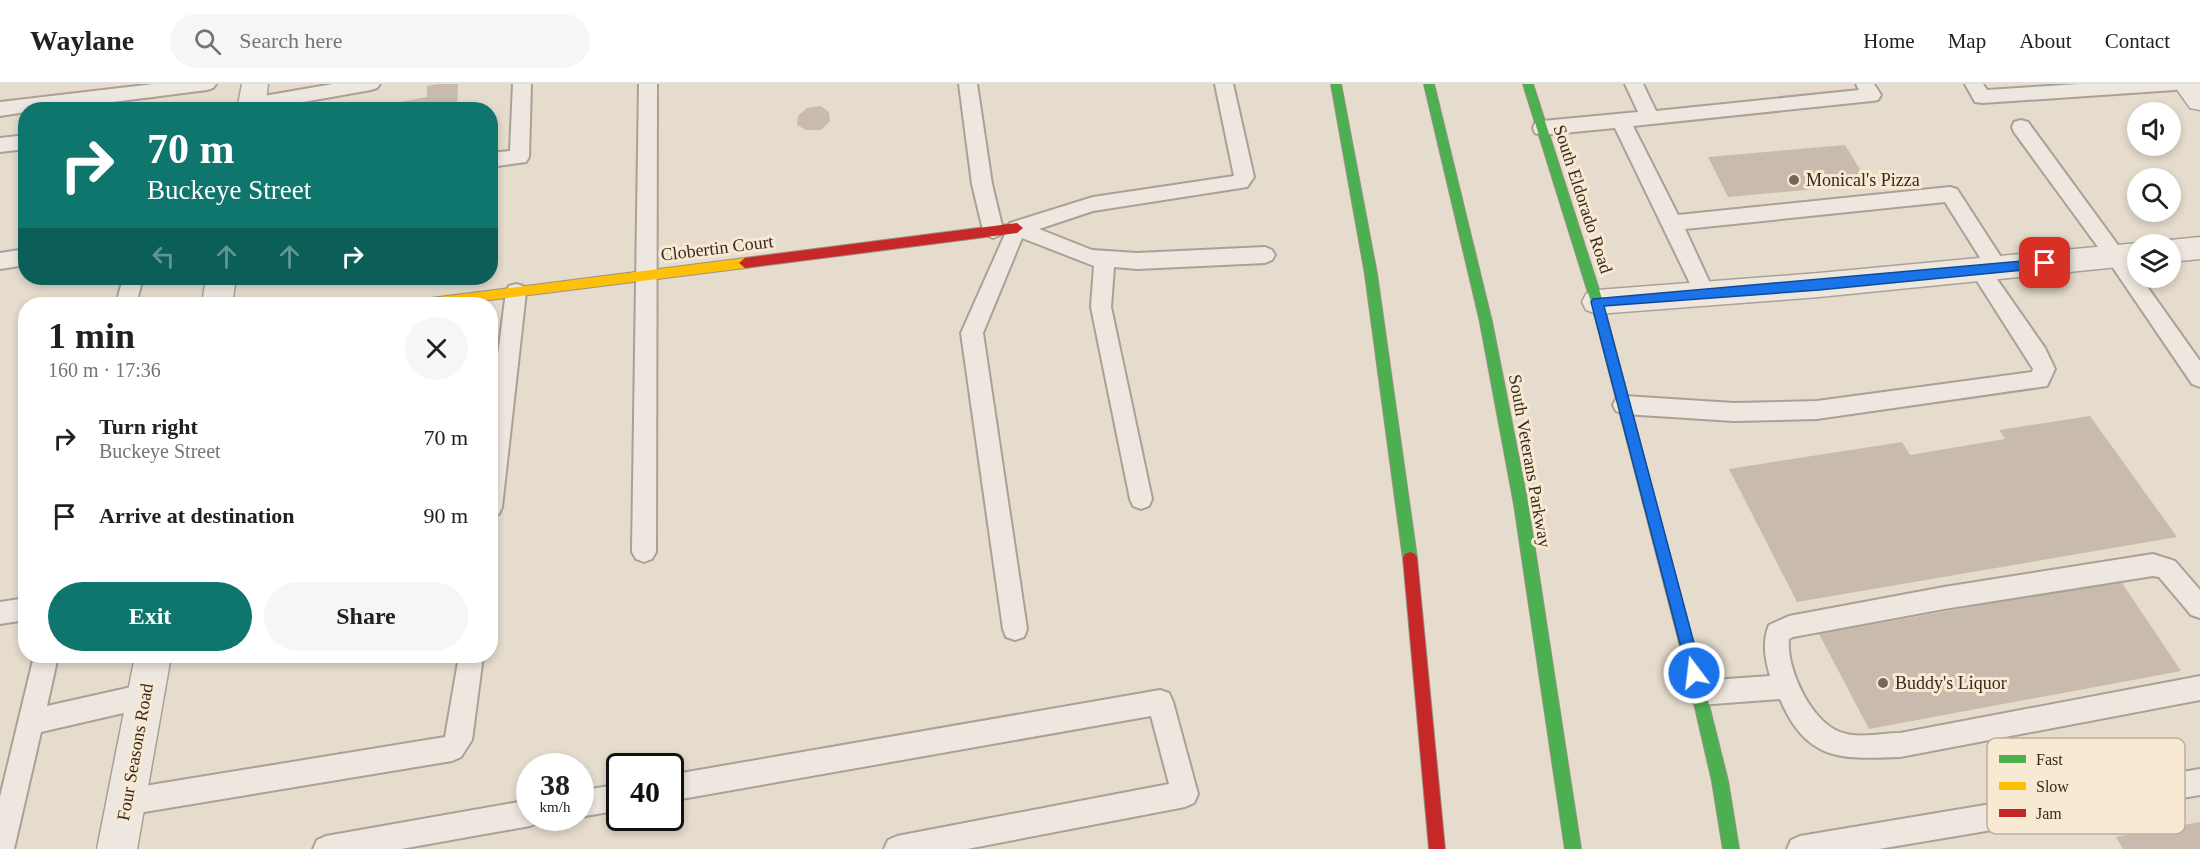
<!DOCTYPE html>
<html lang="en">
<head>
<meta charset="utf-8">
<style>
  :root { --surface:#fff; --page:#f6f6f6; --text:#202124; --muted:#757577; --line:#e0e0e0; --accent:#0f766e }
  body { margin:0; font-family:"Times New Roman",serif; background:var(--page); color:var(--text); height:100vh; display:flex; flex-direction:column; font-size:22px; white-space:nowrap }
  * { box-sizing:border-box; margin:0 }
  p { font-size:20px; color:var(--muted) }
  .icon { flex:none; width:33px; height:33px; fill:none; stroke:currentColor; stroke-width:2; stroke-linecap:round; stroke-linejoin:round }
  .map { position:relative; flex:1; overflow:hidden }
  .panel { position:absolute; left:18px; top:213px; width:480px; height:366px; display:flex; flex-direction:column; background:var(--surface); border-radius:24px; box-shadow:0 3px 9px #0003 }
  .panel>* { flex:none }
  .guide { position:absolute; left:18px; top:18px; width:480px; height:183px; border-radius:24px; box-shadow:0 3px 9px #0003; background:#0f766e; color:#fff; overflow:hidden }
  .buttons { position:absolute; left:2127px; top:18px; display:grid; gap:12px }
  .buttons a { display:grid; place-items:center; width:54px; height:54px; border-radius:50%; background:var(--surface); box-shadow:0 3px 9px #0003; font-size:30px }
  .speed { position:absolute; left:516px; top:669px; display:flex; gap:12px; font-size:30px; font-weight:700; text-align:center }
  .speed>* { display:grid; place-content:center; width:78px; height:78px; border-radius:50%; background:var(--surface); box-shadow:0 3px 9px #0003; line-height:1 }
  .speed small { font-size:15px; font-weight:400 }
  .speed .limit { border:3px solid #111; border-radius:9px; background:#fff; color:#111 }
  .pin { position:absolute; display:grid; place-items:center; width:51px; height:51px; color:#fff; margin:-26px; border-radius:12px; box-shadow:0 3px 9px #0006 }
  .me { position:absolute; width:66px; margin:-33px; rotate:345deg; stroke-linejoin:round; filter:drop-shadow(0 0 4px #0008) }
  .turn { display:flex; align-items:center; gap:21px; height:126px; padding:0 30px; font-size:27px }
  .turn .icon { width:78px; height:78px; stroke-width:2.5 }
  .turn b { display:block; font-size:42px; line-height:51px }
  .lanes { display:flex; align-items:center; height:57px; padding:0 30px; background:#0003; justify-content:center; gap:30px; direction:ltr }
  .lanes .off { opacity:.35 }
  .round { display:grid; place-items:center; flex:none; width:63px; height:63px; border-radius:32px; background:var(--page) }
  .overview { display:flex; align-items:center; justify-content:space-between; height:102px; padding:0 30px }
  h1 { font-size:36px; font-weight:700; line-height:45px }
  .primary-button { display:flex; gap:12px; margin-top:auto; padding:12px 30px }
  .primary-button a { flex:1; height:69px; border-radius:36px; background:var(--accent); color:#fff; font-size:24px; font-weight:700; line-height:69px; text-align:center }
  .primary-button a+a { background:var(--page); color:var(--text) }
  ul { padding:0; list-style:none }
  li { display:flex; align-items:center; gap:18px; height:78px; padding:0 30px }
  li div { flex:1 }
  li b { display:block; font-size:22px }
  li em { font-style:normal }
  header { display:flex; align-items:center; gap:36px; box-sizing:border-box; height:84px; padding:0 30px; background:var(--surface); border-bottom:2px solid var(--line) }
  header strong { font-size:28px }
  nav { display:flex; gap:33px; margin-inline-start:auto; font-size:21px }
  .search { width:420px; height:54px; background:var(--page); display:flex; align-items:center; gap:15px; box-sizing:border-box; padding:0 21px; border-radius:33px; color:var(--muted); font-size:22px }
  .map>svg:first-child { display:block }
  .building { fill:#c9baae }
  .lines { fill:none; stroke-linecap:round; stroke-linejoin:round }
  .lane-casing { stroke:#aaa196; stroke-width:4 }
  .street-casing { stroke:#aaa196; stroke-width:3 }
  .fast-casing { stroke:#9a9186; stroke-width:2 }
  .slow-casing { stroke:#9a9186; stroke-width:2 }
  .jam-casing { stroke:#9a9186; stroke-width:2 }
  .lane { fill:#ede7df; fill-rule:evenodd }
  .street { fill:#ede7df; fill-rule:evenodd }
  .fast { fill:#4caf50; fill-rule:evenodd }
  .slow { fill:#ffc107; fill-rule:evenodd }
  .jam { fill:#c62828; fill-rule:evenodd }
  .route { fill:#1a73e8; stroke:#114b97; stroke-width:1.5 }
  .poi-dot { fill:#75685b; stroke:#f7e9d2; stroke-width:2 }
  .labels { text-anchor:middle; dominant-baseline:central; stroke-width:6; stroke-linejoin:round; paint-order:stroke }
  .poi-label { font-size:18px; fill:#39291e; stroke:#f7e9d2; text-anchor:start }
  .street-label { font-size:18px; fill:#39291e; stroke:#f7e9d2 }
  .key { fill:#f7e9d2; stroke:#beaf9c; stroke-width:1.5 }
  .key-label { font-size:16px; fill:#39291e }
</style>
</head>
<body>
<header>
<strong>Waylane</strong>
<div class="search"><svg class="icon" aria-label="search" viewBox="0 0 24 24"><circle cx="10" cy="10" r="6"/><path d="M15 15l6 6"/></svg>Search here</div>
<nav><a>Home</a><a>Map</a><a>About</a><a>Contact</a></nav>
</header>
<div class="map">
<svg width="2200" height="765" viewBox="0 0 2200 765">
  <rect width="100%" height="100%" fill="#e5dccd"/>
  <g class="building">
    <path d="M438 0H458L457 26H355L427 13V2Z"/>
    <path d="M821 22 829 28 830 37 821 46H806L797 41 798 32 807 24Z"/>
    <path d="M1845 61 1869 100 1728 113 1708 73Z"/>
    <path d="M2090 332 2177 453 1797 518 1729 385 1902 358 1910 371 2005 355 1999 346Z"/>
    <path d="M2120 496 2181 587 1869 645 1819 550Z"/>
    <path d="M2200 738V765H2123L2116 753Z"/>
  </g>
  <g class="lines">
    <defs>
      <g id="lane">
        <path d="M154 0H216L213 4 207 6 50 26H26V28L0 32V18Z"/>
        <path d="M333 0H380L377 4 371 6 258 26 245 25 243 20 245 15 252 14Z"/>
        <path d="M513 0H531L529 73 526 78 490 83V69L510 67Z"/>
        <path d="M639 0H657L656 468 652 475 644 478 636 475 632 468Z"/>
        <path d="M959 0H977L992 100 1003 146 1000 151 993 154 986 151 983 146 972 100Z"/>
        <path d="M1215 0H1233L1254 93 1247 103 1093 127 1039 145 1092 166 1137 169 1265 163 1272 166 1275 171 1272 176 1265 179 1137 185 1114 183 1111 223 1152 415 1149 422 1141 425 1133 422 1130 415 1091 223 1094 182 1022 154 983 249 1027 545 1024 553 1015 556 1006 553 1003 545 961 249 1010 139 1093 113 1234 92Z"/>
        <path d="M1625 0H1643L1656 27 1859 6 1856 0H1874L1881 11 1878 16 1872 17 1633 42 1678 131 1950 103 1957 105 2008 184 2005 190 1994 191 2045 264 2055 285 2047 302 1817 335 1734 337 1624 330 1616 327 1613 321 1616 315 1624 312 1734 319 1817 317 2032 288 2033 285 1970 186 1973 180H1984L1945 118 1685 145 1715 210 1712 216 1705 218 1698 216 1615 44 1542 51 1535 49 1533 44 1535 39 1542 37 1638 28Z"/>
        <path d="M1965 0H1983L1987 6 2080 0H2184L2181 4 2175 6 1982 19 1975 18Z"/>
        <path d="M2021 36 2028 38 2123 168 2138 188V194H2141L2200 277V303L2192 300 2109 178 2014 48 2012 43 2014 38Z"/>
        <path d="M26 51V65L0 68V54Z"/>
        <path d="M26 165V181L0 185V169Z"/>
        <path d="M123 194H143L136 220H116Z"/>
        <path d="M516 200 523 202 526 208 502 423 499 430 491 433 490 333 506 208 509 202Z"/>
        <path d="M2153 470 2175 477 2200 506V534L2191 531 2159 493 2153 492 1944 525 1793 553 1789 555C1786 585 1811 637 1840 648 1857 655 1882 649 1900 649L2200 592V616L1900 673C1841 675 1807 678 1780 615L1699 621 1690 617 1686 609 1690 601 1699 597 1770 592C1765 575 1762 558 1769 541L1789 532 1944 503Z"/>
        <path d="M26 514V536L0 540V518Z"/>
        <path d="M34 572H58L47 622 145 600 154 604 158 612 154 620 145 624 41 648 14 765H0V713Z"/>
        <path d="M459 572H483L472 656 461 673 452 677 126 731 117 727 113 718 117 709 126 705 445 653Z"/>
        <path d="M1160 606 1169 609 1173 618 1198 710 1194 719 1185 723 967 765H884L888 756 897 752 1169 700 1151 632 670 717V691Z"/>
        <path d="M2200 685V711L1879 765H1787L1791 756 1800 752Z"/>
        <path d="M620 700V726L580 733V707Z"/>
        <path d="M530 716V734H541L539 738 530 742 401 765H313L317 756 326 752Z"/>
      </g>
      <g id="street">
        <path d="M242 0H268L265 26H237Z"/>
        <path d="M2173 0H2200V26L2190 24Z"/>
        <path d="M2200 153V175L2170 178V160H2159L2170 156Z"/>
        <path d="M2138 159 2144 160H2138V181L1819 213 1597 230 1586 226 1582 218 1586 210 1597 206 1819 189Z"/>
        <path d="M206 194H236L232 220H202Z"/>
        <path d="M135 572H171L137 765H97Z"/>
      </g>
      <g id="fast">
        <path d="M1331 0H1341L1377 190 1417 474 1415 478 1410 480 1405 478 1403 474 1365 190Z"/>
        <path d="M1424 0H1434L1492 238 1528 420 1581 765H1565L1514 420 1480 238Z"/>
        <path d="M1523 0H1533L1603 218 1701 589 1728 697 1739 765H1723L1712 697 1687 589 1591 218Z"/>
      </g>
      <path id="slow" d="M745 174 751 179 745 184 457 220H417L423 215Z"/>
      <g id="jam">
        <path d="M1017 139 1023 144 1017 149 745 184 739 179 745 174Z"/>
        <path d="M1410 468 1415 470 1417 474 1445 765H1429L1403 474 1405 470Z"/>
      </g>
    </defs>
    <use href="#lane" class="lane-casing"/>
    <use href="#street" class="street-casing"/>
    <use href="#fast" class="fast-casing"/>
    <use href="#slow" class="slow-casing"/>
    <use href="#jam" class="jam-casing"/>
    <use href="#lane" class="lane"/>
    <use href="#street" class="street"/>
    <use href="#fast" class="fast"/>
    <use href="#slow" class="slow"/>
    <use href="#jam" class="jam"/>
  </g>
  <path class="route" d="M2045 175 2051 179 2045 184 1819 206 1604 222 1702 589 1699 594 1694 596 1689 594 1591 218 1593 215Z"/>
  <g class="poi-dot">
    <circle cx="1794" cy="96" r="6"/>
    <circle cx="1883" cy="599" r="6"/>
  </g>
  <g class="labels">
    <g class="poi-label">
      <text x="1806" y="96">Monical's Pizza</text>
      <text x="1895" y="599">Buddy's Liquor</text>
    </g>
    <g class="street-label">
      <text transform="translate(1583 115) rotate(72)">South Eldorado Road</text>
      <text transform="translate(717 164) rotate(-7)">Clobertin Court</text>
      <text transform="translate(1530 377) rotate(80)">South Veterans Parkway</text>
      <text transform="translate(135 668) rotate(-80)">Four Seasons Road</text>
    </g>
  </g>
  <rect x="1987" y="654" width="198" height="96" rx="9" class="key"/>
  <rect x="1999" y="671" width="27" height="8" fill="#4caf50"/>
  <rect x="1999" y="698" width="27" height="8" fill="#ffc107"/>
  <rect x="1999" y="725" width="27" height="8" fill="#c62828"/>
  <g class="key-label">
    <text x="2036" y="681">Fast</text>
    <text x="2036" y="708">Slow</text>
    <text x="2036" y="735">Jam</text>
  </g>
</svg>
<div class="buttons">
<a><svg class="icon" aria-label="sound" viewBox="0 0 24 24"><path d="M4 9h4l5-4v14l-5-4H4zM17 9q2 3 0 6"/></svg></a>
<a><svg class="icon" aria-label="search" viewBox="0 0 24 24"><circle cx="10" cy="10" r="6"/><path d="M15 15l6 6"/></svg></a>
<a><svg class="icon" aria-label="layers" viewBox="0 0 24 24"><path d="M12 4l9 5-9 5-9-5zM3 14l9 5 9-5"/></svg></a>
</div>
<div class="speed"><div>38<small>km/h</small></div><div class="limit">40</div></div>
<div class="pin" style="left:2045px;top:179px;background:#d93025"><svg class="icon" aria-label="arrive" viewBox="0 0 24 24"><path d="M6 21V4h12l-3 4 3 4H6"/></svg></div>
<svg class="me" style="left:1694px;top:589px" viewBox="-20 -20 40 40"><circle r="17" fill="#1a73e8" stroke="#fff" stroke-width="3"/><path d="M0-11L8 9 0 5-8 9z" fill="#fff"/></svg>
<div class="guide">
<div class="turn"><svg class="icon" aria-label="right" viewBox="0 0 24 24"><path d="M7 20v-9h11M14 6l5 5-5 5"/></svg><div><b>70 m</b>Buckeye Street</div></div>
<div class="lanes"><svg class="icon off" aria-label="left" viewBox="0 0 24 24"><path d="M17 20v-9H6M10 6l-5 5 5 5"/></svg><svg class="icon off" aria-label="ahead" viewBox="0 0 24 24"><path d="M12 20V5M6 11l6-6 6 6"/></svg><svg class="icon off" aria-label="ahead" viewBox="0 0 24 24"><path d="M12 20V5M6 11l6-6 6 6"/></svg><svg class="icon" aria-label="right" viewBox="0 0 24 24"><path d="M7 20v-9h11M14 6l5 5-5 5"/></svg></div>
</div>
<section class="panel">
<div class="overview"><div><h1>1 min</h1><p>160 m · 17:36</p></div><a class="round"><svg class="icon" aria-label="close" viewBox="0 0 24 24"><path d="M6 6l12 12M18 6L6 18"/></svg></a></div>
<ul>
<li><svg class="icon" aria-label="right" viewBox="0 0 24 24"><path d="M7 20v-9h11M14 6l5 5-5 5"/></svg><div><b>Turn right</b><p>Buckeye Street</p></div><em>70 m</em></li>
<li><svg class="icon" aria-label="arrive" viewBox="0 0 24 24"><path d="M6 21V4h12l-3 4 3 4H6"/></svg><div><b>Arrive at destination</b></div><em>90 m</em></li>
</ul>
<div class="primary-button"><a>Exit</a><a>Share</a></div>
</section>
</div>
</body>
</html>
